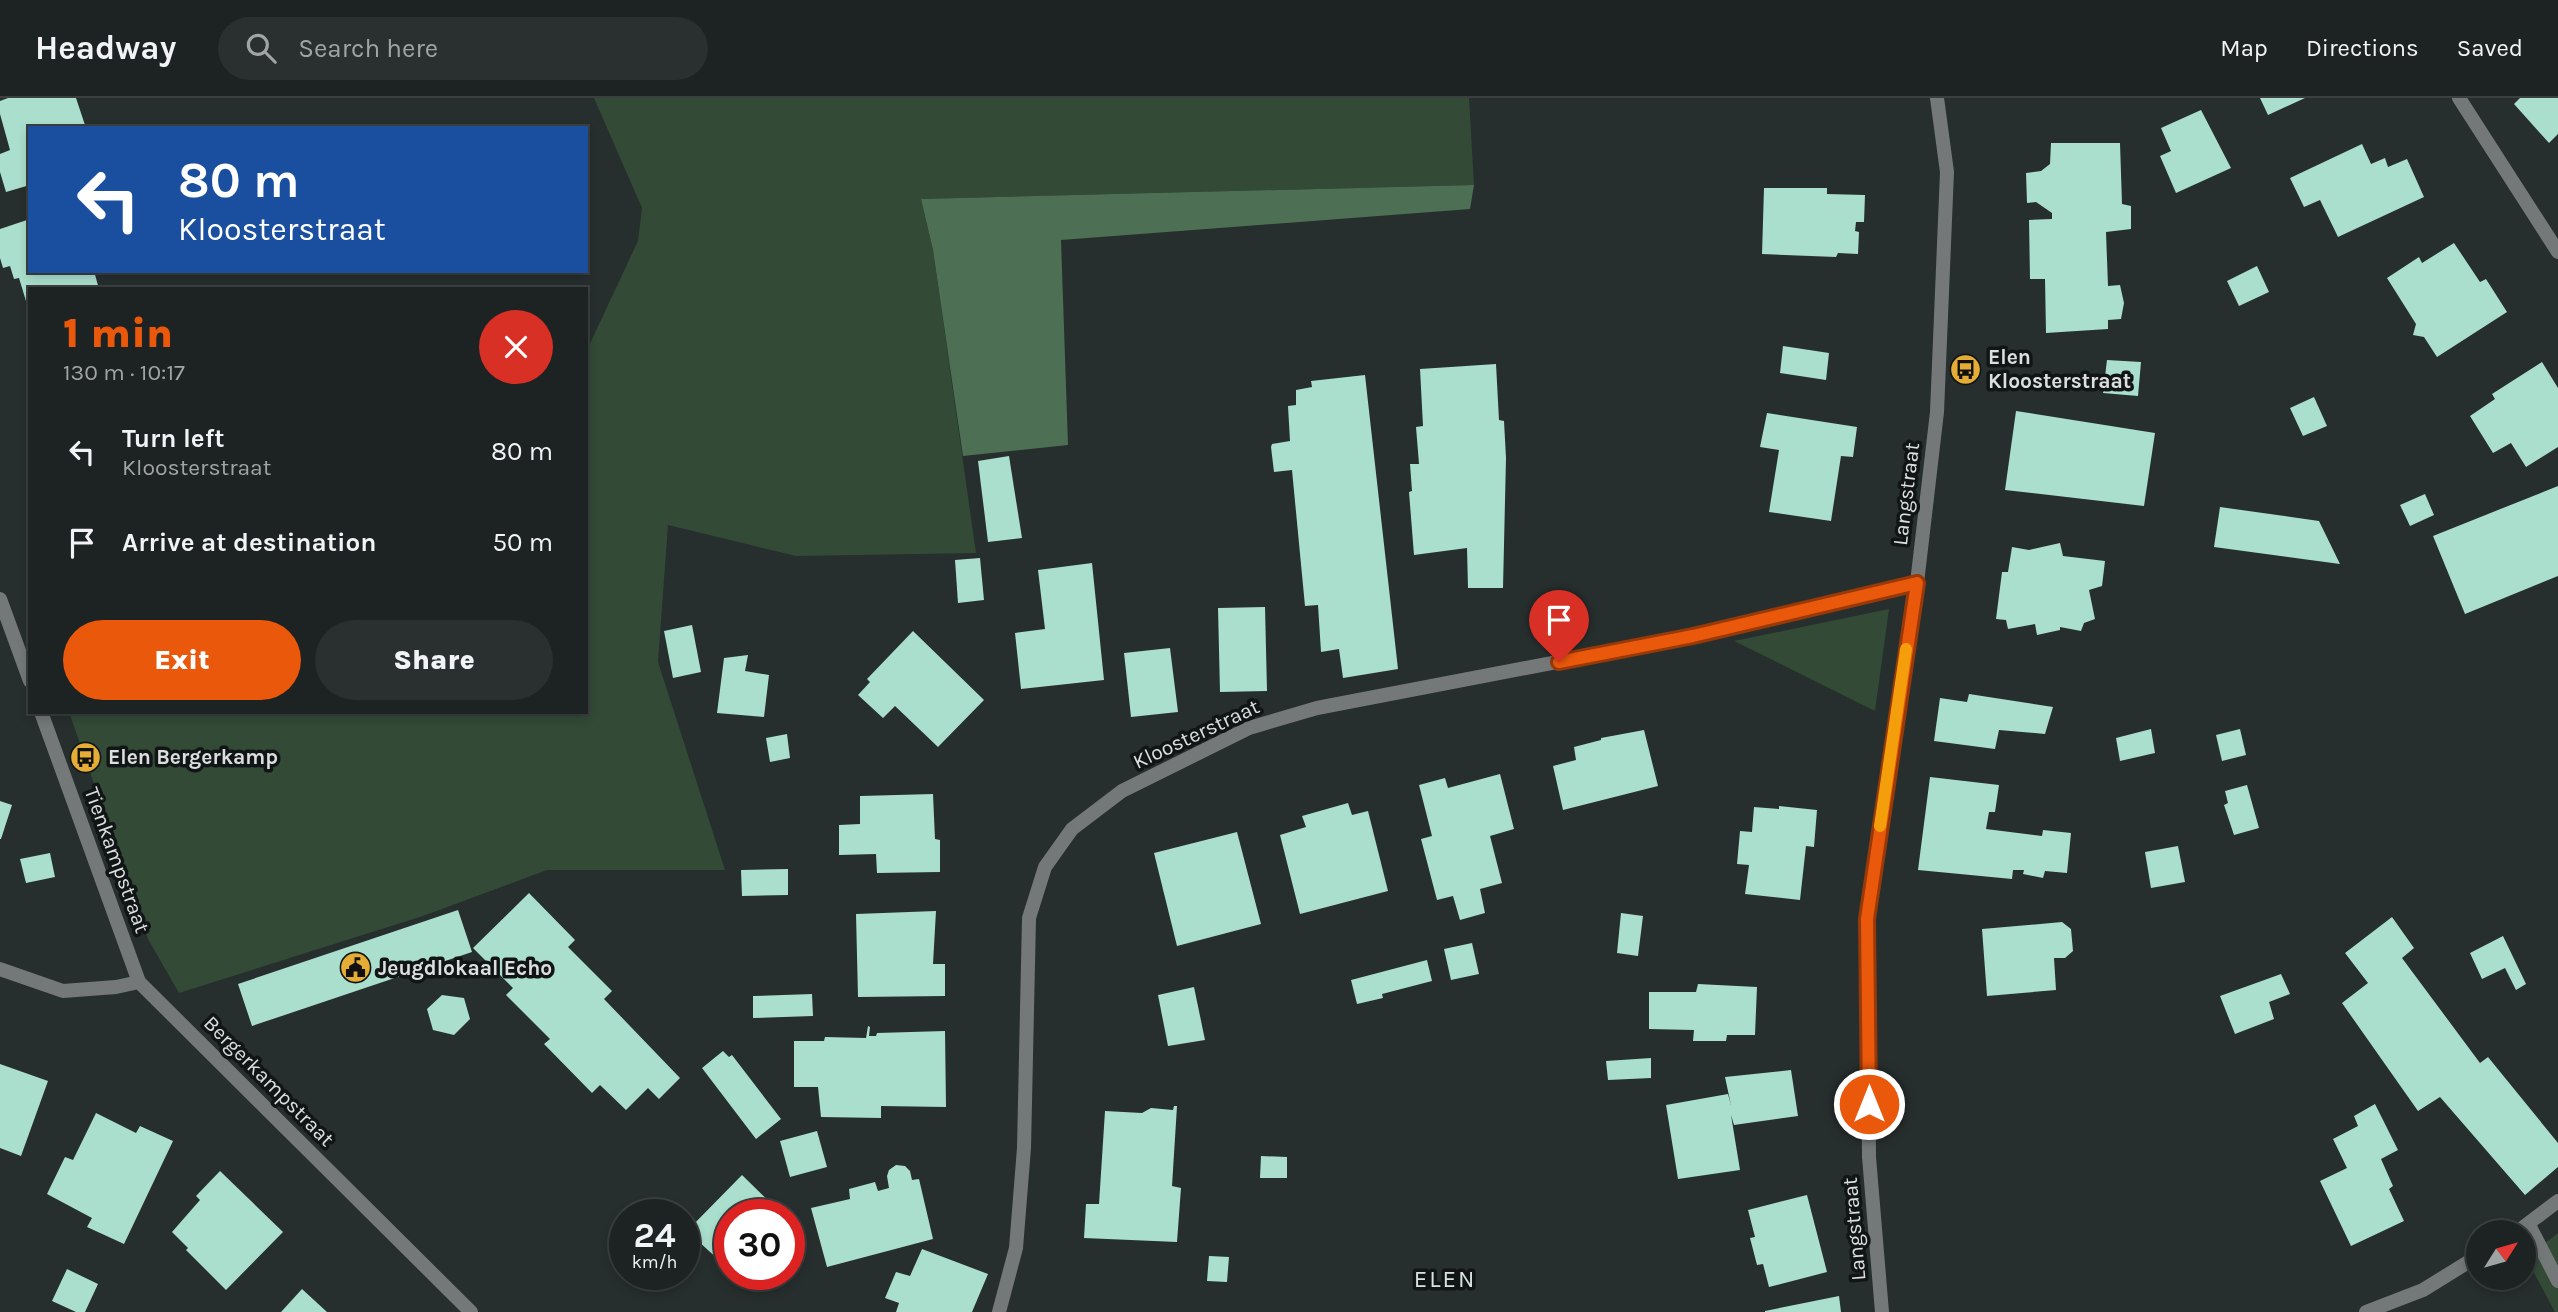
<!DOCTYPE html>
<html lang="en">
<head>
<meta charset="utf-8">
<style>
  :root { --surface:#1d2222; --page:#2a2f2f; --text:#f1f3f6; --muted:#a0a4a5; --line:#3b3f40; --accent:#ea580c }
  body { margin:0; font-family:Karla,sans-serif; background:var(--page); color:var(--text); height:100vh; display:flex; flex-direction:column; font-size:26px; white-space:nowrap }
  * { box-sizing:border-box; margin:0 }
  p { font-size:23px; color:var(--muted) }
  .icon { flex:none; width:38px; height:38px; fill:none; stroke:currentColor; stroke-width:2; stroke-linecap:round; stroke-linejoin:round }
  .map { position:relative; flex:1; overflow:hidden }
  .details { position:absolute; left:28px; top:189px; width:560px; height:427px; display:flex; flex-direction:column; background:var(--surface); border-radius:0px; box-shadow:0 4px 10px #0003,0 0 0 2px var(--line) }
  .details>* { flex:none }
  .hud { position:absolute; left:28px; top:28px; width:560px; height:147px; border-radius:0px; box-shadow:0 4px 10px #0003,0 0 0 2px var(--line); background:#1a4fa0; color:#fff; overflow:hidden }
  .needle { width:46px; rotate:53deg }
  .buttons { position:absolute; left:2466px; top:1122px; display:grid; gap:14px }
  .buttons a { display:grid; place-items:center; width:70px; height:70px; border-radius:50%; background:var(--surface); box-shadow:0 4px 10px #0003,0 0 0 2px var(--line); font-size:35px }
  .speed { position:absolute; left:609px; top:1101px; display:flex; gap:14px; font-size:35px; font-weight:700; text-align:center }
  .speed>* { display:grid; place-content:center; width:91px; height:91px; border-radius:50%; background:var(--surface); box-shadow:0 4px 10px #0003,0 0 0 2px var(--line); line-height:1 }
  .speed small { font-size:18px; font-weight:400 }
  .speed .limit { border:10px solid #d22; background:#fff; color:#111 }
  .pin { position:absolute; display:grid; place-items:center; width:60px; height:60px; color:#fff; margin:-72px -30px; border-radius:50% 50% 50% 0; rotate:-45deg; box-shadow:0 0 7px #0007 }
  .pin .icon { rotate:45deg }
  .me { position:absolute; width:77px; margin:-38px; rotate:0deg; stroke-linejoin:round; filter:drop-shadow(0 0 5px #0008) }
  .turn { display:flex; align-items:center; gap:24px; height:147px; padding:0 35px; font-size:32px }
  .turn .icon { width:91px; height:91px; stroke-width:2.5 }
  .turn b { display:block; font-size:49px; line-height:60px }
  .round { display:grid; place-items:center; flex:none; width:74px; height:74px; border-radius:37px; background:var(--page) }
  .headline { display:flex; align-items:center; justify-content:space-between; height:119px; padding:0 35px }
  h1 { font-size:42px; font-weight:800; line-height:52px; color:var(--accent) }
  .button { display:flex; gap:14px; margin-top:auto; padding:14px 35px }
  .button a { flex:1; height:80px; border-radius:42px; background:var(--accent); color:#fff; font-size:28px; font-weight:800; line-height:80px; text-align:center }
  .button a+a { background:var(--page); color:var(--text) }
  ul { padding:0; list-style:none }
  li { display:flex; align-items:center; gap:21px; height:91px; padding:0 35px }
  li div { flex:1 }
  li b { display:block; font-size:26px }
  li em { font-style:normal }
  header { display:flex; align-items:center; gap:42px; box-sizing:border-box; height:98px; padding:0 35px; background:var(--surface); border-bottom:2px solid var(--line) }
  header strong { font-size:33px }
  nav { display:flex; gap:38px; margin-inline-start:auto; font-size:24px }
  .search { width:490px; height:63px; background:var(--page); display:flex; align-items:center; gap:18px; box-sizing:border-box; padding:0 24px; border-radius:38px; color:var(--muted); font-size:26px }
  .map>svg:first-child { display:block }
  .green { fill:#334a37 }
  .forest { fill:#4d7054 }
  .building { fill:#aadecd }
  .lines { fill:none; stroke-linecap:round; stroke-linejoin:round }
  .lane { stroke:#757879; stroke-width:14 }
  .street { stroke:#757879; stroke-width:14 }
  .route-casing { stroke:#983908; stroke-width:18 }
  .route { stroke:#ea580c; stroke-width:12 }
  .slow { stroke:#f59e0b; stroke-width:12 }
  .labels { text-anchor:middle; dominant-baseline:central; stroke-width:7; stroke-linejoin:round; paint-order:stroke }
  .poi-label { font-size:21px; font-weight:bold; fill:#dbe0df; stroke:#121515; text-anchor:start }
  .street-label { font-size:21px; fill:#dbe0df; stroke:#121515 }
  .quarter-label { font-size:24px; letter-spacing:2px; fill:#d9e2e2; stroke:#121515 }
</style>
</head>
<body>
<header>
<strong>Headway</strong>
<div class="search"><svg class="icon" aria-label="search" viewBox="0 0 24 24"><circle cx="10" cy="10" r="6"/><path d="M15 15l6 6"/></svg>Search here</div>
<nav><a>Map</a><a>Directions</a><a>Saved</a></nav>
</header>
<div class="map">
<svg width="2558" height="1214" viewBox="0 0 2558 1214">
  <rect width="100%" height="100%" fill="#272e2e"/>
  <g class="green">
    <path d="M594 0H1469L1474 87 921 101 933 152 976 455 796 458 668 427 658 564 725 772H547L423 818 179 895 148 841 69 614H586V254L638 143 642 110Z"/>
    <path d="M1889 511 1875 613 1734 543Z"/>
    <path d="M2558 1135V1214H2555L2526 1160Z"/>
  </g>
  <path class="forest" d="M1474 87 1470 111 1061 142 1068 347 963 358 933 152 921 101Z"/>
  <g class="building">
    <path d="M8 0H76L86 30H30V87L6 94 0 74V56L10 52 0 16V3Z"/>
    <path d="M2260 0H2305L2268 17Z"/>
    <path d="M2520 0H2558V36L2549 45 2514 6Z"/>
    <path d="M2201 12 2231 70 2176 95 2160 58 2171 53 2161 30Z"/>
    <path d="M2051 45H2120L2122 106 2131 108V131L2106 134 2108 188 2120 187 2124 205 2121 221 2108 222V231L2046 235 2045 181H2030L2029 122 2052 121V115L2036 104 2027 105 2026 75 2041 73 2050 66Z"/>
    <path d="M2362 46 2371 66 2385 60 2388 69 2407 61 2424 99 2338 139 2320 102 2304 109 2290 80Z"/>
    <path d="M1764 90H1827V96L1865 97 1864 124H1856L1855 133 1859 134 1858 156 1838 155 1836 159 1762 156Z"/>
    <path d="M30 121V173H94L99 191H30L29 213 19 180 14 181 10 168 3 170 0 160V131Z"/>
    <path d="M2454 145 2480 184 2486 181 2507 214 2437 259 2424 239 2413 237 2416 226 2387 180 2419 159 2422 165Z"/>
    <path d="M2257 168 2269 194 2239 208 2227 183Z"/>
    <path d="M1783 248 1829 255 1826 282 1780 275Z"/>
    <path d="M2107 262 2141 264 2138 298 2103 295Z"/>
    <path d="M2542 264 2558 290V349L2526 369 2511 345 2493 355 2470 318 2495 301 2492 296Z"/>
    <path d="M1496 266 1499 322 1504 323 1506 360 1503 490H1468L1467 450 1414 457 1409 394 1412 393 1410 366H1419L1416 329 1423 328 1420 271Z"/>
    <path d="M1365 277 1398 571 1343 580 1339 551 1321 554 1318 507 1305 508 1292 372 1274 374 1271 349 1272 346 1290 343 1288 308 1296 307V292L1312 289 1311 283Z"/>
    <path d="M2314 299 2327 328 2303 338 2290 310Z"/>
    <path d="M2016 313 2155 335 2144 408 2005 392Z"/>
    <path d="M1767 315 1857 329 1853 359 1841 358 1831 423 1769 414 1779 352 1760 349Z"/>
    <path d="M1009 358 1022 440 988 444 978 363Z"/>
    <path d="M2558 388V478L2465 516 2433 438Z"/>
    <path d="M2425 396 2434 417 2410 428 2400 407Z"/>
    <path d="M2220 409 2319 423 2340 466 2214 449Z"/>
    <path d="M2060 445 2063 458 2105 463 2102 488 2089 492 2095 521 2084 525 2081 533 2060 529V532L2037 537 2035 526 2008 531 2006 522 1996 521 2002 474H2008L2012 449 2029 452Z"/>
    <path d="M980 460 984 502 958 505 955 462Z"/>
    <path d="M1092 465 1104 582 1021 591 1015 535 1045 531 1038 472Z"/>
    <path d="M1265 509 1267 593 1220 594 1218 510Z"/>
    <path d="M692 527 701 574 673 580 664 533Z"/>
    <path d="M913 533 984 602 938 649 895 608 883 620 858 597 870 584 867 581Z"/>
    <path d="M1170 550 1178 614 1131 619 1124 555Z"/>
    <path d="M748 557 745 573 769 577 764 619 717 615 724 560Z"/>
    <path d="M1969 596 2053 609 2045 636 1999 632 1995 651 1934 643 1940 600 1967 604Z"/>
    <path d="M2151 631 2155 655 2120 663 2116 640Z"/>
    <path d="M2240 631 2246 657 2222 663 2216 637Z"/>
    <path d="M1644 632 1658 688 1563 712 1553 668 1576 662 1574 649 1601 642V640Z"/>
    <path d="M787 636 790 660 770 664 766 640Z"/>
    <path d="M1500 676 1514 731 1490 738 1502 785 1480 791 1485 815 1460 822 1453 798 1437 802 1421 741 1432 738 1419 687 1445 680 1448 690Z"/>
    <path d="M1930 679 1999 687 1995 714H1989L1986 731 2042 738 2043 732 2071 735 2067 775 2045 773 2043 780 2023 776 2024 772H2013L2012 781 1918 772Z"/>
    <path d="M2247 687 2259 730 2234 737 2224 707 2228 705 2225 693Z"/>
    <path d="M933 696 935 741 940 742V774L877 775 876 756 839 757V727L860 726V698Z"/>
    <path d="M0 703 12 707 1 741H0Z"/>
    <path d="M1348 705 1352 717 1368 713 1388 793 1300 816 1280 737 1306 729 1302 718Z"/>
    <path d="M1779 708 1817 712 1814 749 1806 748 1800 802 1745 796 1749 767 1737 766 1740 733 1752 734 1754 709 1779 711Z"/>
    <path d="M1237 734 1261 826 1177 848 1154 755Z"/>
    <path d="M2178 748 2185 784 2151 790 2145 754Z"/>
    <path d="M50 755 55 779 26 785 20 761Z"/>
    <path d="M788 771V797L742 798 741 772Z"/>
    <path d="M529 795 575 842 568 849 612 893 604 901 680 980 659 1001 648 990 626 1012 600 987 592 995 544 946 550 941 506 897 513 890 473 850Z"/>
    <path d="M458 812 472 854 252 928 238 886Z"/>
    <path d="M936 813 933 866H945V898L858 899 856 816Z"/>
    <path d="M1621 815 1643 818 1638 858 1617 855Z"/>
    <path d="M2392 819 2414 850 2402 860 2480 965 2488 959 2558 1045V1069L2525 1097 2440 999 2418 1013 2342 905 2368 885 2345 855Z"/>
    <path d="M2062 824 2071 831 2073 853 2065 860H2054L2056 892 1987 898 1982 831Z"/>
    <path d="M2503 838 2526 886 2516 892 2505 870 2482 881 2470 855Z"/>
    <path d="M1472 845 1479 876 1451 882 1444 851Z"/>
    <path d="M1427 862 1432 883 1382 896 1383 900 1357 906 1351 882Z"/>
    <path d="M2281 876 2290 896 2269 904 2274 921 2235 936 2220 898Z"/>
    <path d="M1698 886 1757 889 1755 937H1727L1726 943H1693L1694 932 1649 931V894H1696Z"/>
    <path d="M1194 889 1205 942 1168 948 1158 897Z"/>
    <path d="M812 896 813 918 753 920V898Z"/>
    <path d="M442 897 464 900 470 921 454 937 433 932 427 911Z"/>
    <path d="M868 928 870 929 869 938H876L877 935 945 933 946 1009 881 1008V1020L821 1019 818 989H794V943H824L825 939 866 940Z"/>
    <path d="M723 953 729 959 732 957 781 1021 756 1041 702 970Z"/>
    <path d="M1651 960V980L1608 982 1606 963Z"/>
    <path d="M0 966 48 983 21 1058 0 1050Z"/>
    <path d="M1791 972 1798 1018 1734 1027 1731 1017 1740 1072 1678 1081 1666 1007 1728 996 1731 1007 1725 979Z"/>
    <path d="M2375 1006 2398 1052 2381 1061 2393 1088 2389 1091 2404 1123 2351 1148 2320 1083 2347 1070 2333 1041 2358 1028 2354 1018Z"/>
    <path d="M1174 1008H1177L1172 1088 1181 1090 1177 1144 1084 1140 1086 1106H1099L1105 1013 1142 1015 1151 1010 1173 1012Z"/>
    <path d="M96 1015 136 1035 140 1028 173 1043 124 1146 87 1129 92 1120 47 1096 65 1059 73 1062Z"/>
    <path d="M817 1033 827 1069 790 1079 780 1043Z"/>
    <path d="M1261 1058 1287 1059V1080H1260Z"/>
    <path d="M896 1067 905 1068 910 1073 912 1082 919 1081 933 1141 827 1169 811 1110 850 1101 849 1091 875 1084 878 1093 889 1090 887 1078 889 1072Z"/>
    <path d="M220 1073 283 1134 226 1192 186 1152 188 1150 172 1134 200 1102 196 1098Z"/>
    <path d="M742 1077 782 1116H730V1153L720 1163 687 1133Z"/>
    <path d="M1807 1097 1827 1174 1769 1189 1763 1166 1757 1167 1750 1140 1755 1139 1748 1112Z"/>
    <path d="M922 1151 988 1176 972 1214H896L899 1205 885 1200 896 1174 910 1178Z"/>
    <path d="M1209 1158 1229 1159 1227 1184 1207 1183Z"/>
    <path d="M67 1171 98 1186 85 1214H76L52 1203Z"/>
    <path d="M302 1191 327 1214H281Z"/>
    <path d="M1839 1198 1841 1214H1765V1213Z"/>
  </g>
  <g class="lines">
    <path class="lane" d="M2529 1127 2558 1183"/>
    <g class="street">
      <path d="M2459 0 2558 154"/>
      <path d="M0 501 30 583"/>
      <path d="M41 614 139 884 471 1214"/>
      <path d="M0 871 63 893 116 889 139 884"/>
      <path d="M2517 1134 2558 1103"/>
      <path d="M999 1214 1016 1150 1024 1050 1029 820 1045 769 1072 731 1122 693 1249 630 1317 610 1693 538 1917 485"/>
      <path d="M1882 1214 1869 1059 1867 821 1917 485 1937 314 1947 74 1937 0"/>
      <path d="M2366 1214 2423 1192 2478 1158"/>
    </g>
  </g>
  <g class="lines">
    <defs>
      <path id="route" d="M1559 564 1693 538 1917 485 1867 821 1869 1006"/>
    </defs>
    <use href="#route" class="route-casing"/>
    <use href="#route" class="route"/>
    <path class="slow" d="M1880 728 1906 551"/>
  </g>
  <defs>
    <symbol id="bus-disc" viewBox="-11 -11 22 22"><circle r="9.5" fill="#e5ad35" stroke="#121515"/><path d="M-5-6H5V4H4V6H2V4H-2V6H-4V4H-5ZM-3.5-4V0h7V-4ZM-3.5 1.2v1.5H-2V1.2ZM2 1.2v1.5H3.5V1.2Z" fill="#111"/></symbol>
    <symbol id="civic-disc" viewBox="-11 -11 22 22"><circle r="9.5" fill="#e5ad35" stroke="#121515"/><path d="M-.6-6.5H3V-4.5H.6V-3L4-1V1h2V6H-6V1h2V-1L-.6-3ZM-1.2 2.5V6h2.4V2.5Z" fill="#111"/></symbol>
  </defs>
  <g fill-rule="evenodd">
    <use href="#bus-disc" x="1948" y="254" width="35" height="35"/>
    <use href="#bus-disc" x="68" y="642" width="35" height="35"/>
    <use href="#civic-disc" x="338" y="852" width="35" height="35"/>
  </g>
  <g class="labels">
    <g class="poi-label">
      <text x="1988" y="259">Elen<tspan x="1988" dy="24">Kloosterstraat</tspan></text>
      <text x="108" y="659">Elen Bergerkamp</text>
      <text x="378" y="870">Jeugdlokaal Echo</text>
    </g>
    <g class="street-label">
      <text transform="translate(1906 396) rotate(-83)">Langstraat</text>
      <text transform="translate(1196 636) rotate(-25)">Kloosterstraat</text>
      <text transform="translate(117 762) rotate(70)">Tienkampstraat</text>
      <text transform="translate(269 983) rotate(45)">Bergerkampstraat</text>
      <text transform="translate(1854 1131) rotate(-95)">Langstraat</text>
    </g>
    <g class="quarter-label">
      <text x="1445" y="1181">ELEN</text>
    </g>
  </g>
</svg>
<div class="buttons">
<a><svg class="needle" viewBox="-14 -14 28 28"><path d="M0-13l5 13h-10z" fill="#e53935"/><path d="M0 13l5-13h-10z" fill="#a0a4a5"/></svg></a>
</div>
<div class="speed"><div>24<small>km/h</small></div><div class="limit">30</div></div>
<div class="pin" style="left:1559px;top:564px;background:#d93025"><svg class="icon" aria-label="arrive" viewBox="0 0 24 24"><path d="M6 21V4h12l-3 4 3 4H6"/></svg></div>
<svg class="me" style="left:1869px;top:1006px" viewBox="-20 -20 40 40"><circle r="17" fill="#ea580c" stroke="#fff" stroke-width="3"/><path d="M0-11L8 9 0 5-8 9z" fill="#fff"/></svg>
<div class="hud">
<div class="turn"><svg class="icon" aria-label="left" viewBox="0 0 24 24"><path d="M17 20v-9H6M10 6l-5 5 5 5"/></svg><div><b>80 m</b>Kloosterstraat</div></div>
</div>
<section class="details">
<div class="headline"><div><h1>1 min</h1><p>130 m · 10:17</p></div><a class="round" style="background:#d93025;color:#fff"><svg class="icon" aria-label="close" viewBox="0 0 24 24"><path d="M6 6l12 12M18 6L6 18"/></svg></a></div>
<ul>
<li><svg class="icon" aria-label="left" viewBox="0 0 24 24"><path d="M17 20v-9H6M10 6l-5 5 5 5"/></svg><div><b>Turn left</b><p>Kloosterstraat</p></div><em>80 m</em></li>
<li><svg class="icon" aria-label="arrive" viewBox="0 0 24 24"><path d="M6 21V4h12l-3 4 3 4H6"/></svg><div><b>Arrive at destination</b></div><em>50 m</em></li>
</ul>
<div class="button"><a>Exit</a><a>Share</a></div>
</section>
</div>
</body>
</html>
